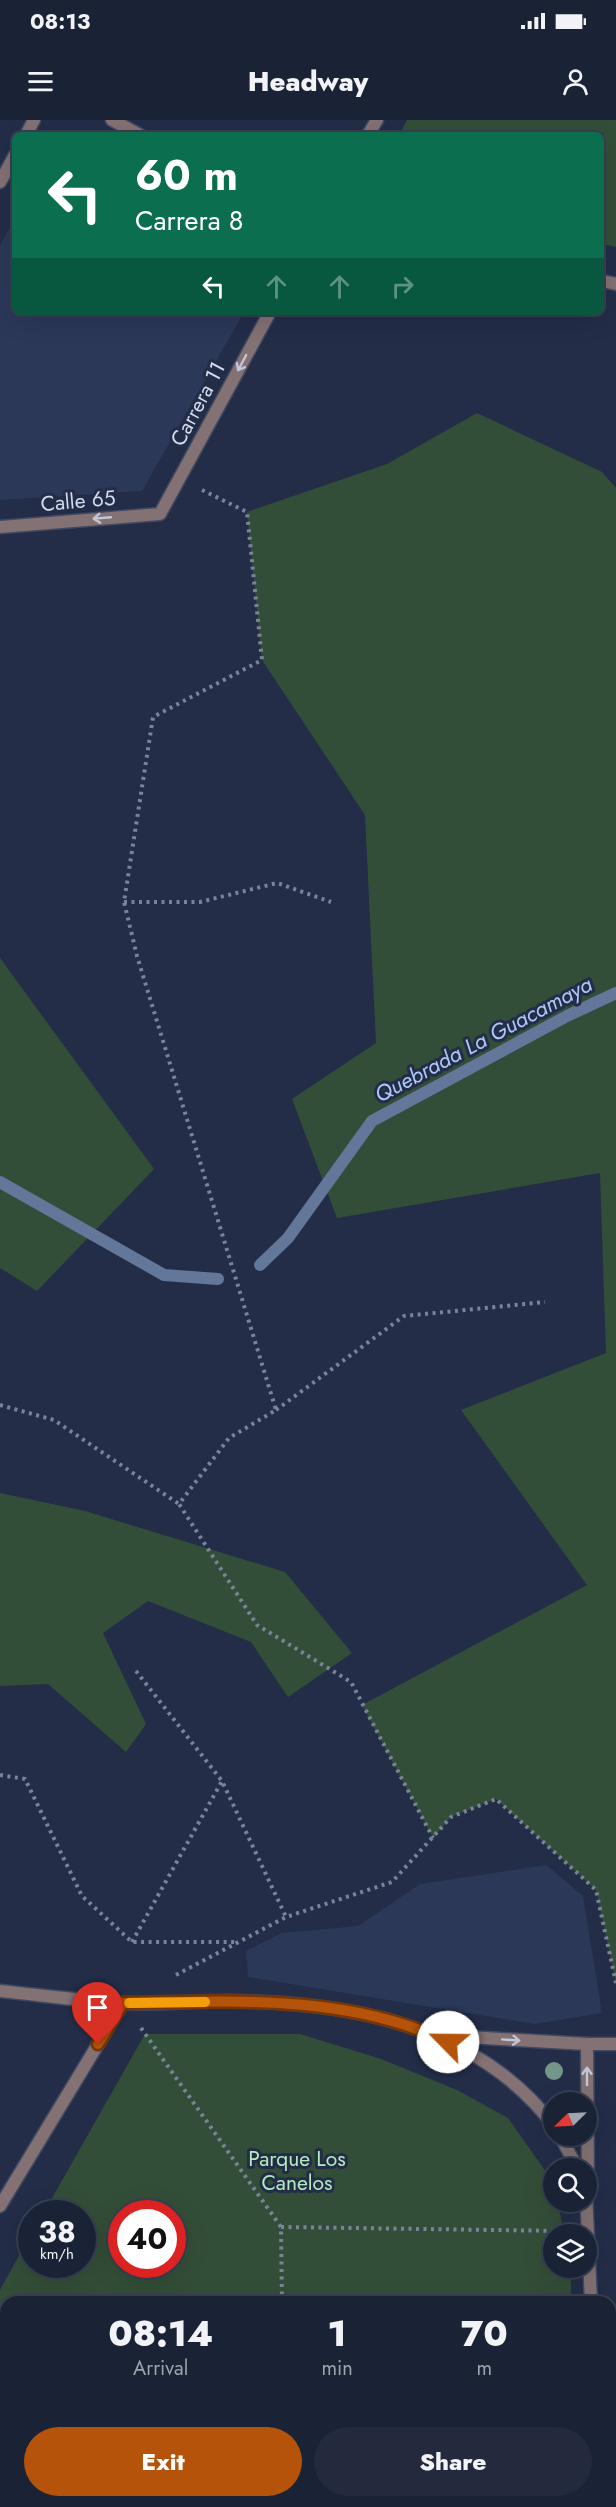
<!DOCTYPE html>
<html lang="en">
<head>
<meta charset="utf-8">
<style>
  :root { --surface:#1a2236; --page:#232a3e; --text:#f1f3f6; --muted:#9fa4ad; --line:#383f51; --accent:#b45309 }
  body { margin:0; font-family:Jost,sans-serif; background:var(--page); color:var(--text); height:100vh; display:flex; flex-direction:column; font-size:22px; white-space:nowrap }
  * { box-sizing:border-box; margin:0 }
  p { font-size:20px; color:var(--muted) }
  .icon { flex:none; width:33px; height:33px; fill:none; stroke:currentColor; stroke-width:2; stroke-linecap:round; stroke-linejoin:round }
  .map { position:relative; flex:1; overflow:hidden }
  .side { position:absolute; left:0px; top:2176px; width:616px; height:212px; display:flex; flex-direction:column; background:var(--surface); border-radius:18px 18px 0 0; box-shadow:0 6px 24px #0002,0 0 0 2px var(--line) }
  .side>* { flex:none }
  .banner { position:absolute; left:12px; top:12px; width:592px; height:183px; border-radius:9px; box-shadow:0 6px 24px #0002,0 0 0 2px var(--line); background:#0b6e4f; color:#fff; overflow:hidden }
  .needle { width:39px; rotate:246deg }
  .fabs { position:absolute; left:543px; top:1972px; display:grid; gap:12px }
  .fabs a { display:grid; place-items:center; width:54px; height:54px; border-radius:50%; background:var(--surface); box-shadow:0 6px 24px #0002,0 0 0 2px var(--line); font-size:30px }
  .speed { position:absolute; left:18px; top:2080px; display:flex; gap:12px; font-size:30px; font-weight:700; text-align:center }
  .speed>* { display:grid; place-content:center; width:78px; height:78px; border-radius:50%; background:var(--surface); box-shadow:0 6px 24px #0002,0 0 0 2px var(--line); line-height:1 }
  .speed small { font-size:15px; font-weight:400 }
  .speed .limit { border:9px solid #d22; background:#fff; color:#111 }
  .pin { position:absolute; display:grid; place-items:center; width:51px; height:51px; color:#fff; margin:-62px -26px; border-radius:50% 50% 50% 0; rotate:-45deg; box-shadow:0 0 6px #0007 }
  .pin .icon { rotate:45deg }
  .me { position:absolute; width:66px; margin:-33px; rotate:293deg; stroke-linejoin:round; filter:drop-shadow(0 0 4px #0008) }
  .turn { display:flex; align-items:center; gap:21px; height:126px; padding:0 24px; font-size:27px }
  .turn .icon { width:78px; height:78px; stroke-width:2.5 }
  .turn b { display:block; font-size:42px; line-height:51px }
  .lanes { display:flex; align-items:center; height:57px; padding:0 24px; background:#0003; justify-content:center; gap:30px; direction:ltr }
  .lanes .off { opacity:.35 }
  .eta { display:flex; justify-content:space-evenly; align-items:center; height:102px; text-align:center }
  .eta b { font-size:36px; font-weight:800; line-height:42px }
  .button { display:flex; gap:12px; margin-top:auto; padding:12px 24px }
  .button a { flex:1; height:69px; border-radius:36px; background:var(--accent); color:#fff; font-size:24px; font-weight:800; line-height:69px; text-align:center }
  .button a+a { background:var(--page); color:var(--text) }
  .status { display:flex; justify-content:space-between; align-items:center; height:42px; padding:0 30px; background:var(--surface); direction:ltr }
  .status svg { height:16px; fill:currentColor }
  header { display:flex; justify-content:space-between; align-items:center; height:78px; padding:0 24px; background:var(--surface); font-size:27px; font-weight:800 }
  .map>svg:first-child { display:block }
  .built { fill:#2b3858 }
  .green { fill:#334e38; fill-rule:evenodd }
  .lines { fill:none; stroke-linecap:round; stroke-linejoin:round }
  .stream { stroke:#627799; stroke-width:12 }
  .minor-casing { stroke:#3f4962; stroke-width:15 }
  .tertiary-casing { stroke:#3f4962; stroke-width:15 }
  .path { stroke:#7a8399; stroke-width:4; stroke-dasharray:3 4.5; stroke-linecap:butt }
  .minor { stroke:#837173; stroke-width:12 }
  .tertiary { stroke:#837173; stroke-width:12 }
  .tree { fill:#729688 }
  .oneway { stroke:#c3c6d4 }
  .route-casing { stroke:#753606; stroke-width:15 }
  .route { stroke:#b45309; stroke-width:10 }
  .slow { stroke:#f59e0b; stroke-width:10 }
  .labels { text-anchor:middle; dominant-baseline:central; stroke-width:6; stroke-linejoin:round; paint-order:stroke }
  .street-label { font-size:21px; fill:#d3dbec; stroke:#232d48 }
  .park-label { font-size:21px; fill:#b2ecbc; stroke:#232d48 }
  .water-label { font-size:22px; font-style:italic; fill:#adc8f6; stroke:#232d48 }
</style>
</head>
<body>
<div class="status"><b>08:13</b><svg viewBox="0 0 49 12"><path d="M0 12V9h3v3zM5 12V6h3v6zM10 12V3h3v9zM15 12V0h3v12zM26 1h20v11H26zM47 4h2v5h-2z"/></svg></div>
<header><svg class="icon" aria-label="menu" viewBox="0 0 24 24"><path d="M4 6h16M4 12h16M4 18h16"/></svg>Headway<svg class="icon" aria-label="person" viewBox="0 0 24 24"><circle cx="12" cy="8" r="4"/><path d="M4 21q1-7 8-7t8 7"/></svg></header>
<div class="map">
<svg width="616" height="2387" viewBox="0 0 616 2387">
  <rect width="100%" height="100%" fill="#232d48"/>
  <g class="built">
    <path d="M15 99V192H244L142 371 0 380V125Z"/>
    <path d="M546 1745 583 1776 602 1893 534 1904 248 1857 246 1831 282 1813 358 1806 420 1764Z"/>
  </g>
  <g class="green">
    <path d="M407 0H616V127L602 124V15H399Z"/>
    <path d="M477 293 602 352 616 368V1863L596 1770 496 1679 451 1697 433 1718 362 1585 587 1465 461 1290 606 1233 600 1053 337 1098 292 979 376 923 365 695 262 540 247 392 387 344Z"/>
    <path d="M0 838 154 1049 37 1171 0 1148Z"/>
    <path d="M0 1373 85 1391 285 1452 352 1533 288 1577 251 1522 148 1481 103 1513 146 1604 126 1632 48 1564 0 1566Z"/>
    <path d="M145 1914H300L381 1939 457 1970 508 1998 553 2062 554 2082H558L564 2115H554V2148H571V2182H6V2359L0 2355V2170L31 2114 32 2145H82V2094H43ZM122 2094H172V2145H122Z"/>
    <path d="M39 2382H573V2387H47Z"/>
  </g>
  <g class="lines">
    <g class="stream">
      <path d="M0 1062 164 1155 218 1159"/>
      <path d="M260 1145 288 1118 372 1001 567 896 616 873"/>
    </g>
    <defs>
      <g id="minor">
        <path d="M26 15 34 0"/>
        <path d="M0 62 15 35"/>
        <path d="M602 161 616 164"/>
        <path d="M0 407 160 394 270 192"/>
        <path d="M433 1915 587 1924H616"/>
        <path d="M587 1924 588 2077"/>
        <path d="M0 2086 123 1883"/>
        <path d="M610 2319H616"/>
      </g>
      <g id="tertiary">
        <path d="M112 0 140 15"/>
        <path d="M368 15 377 0"/>
        <path d="M0 1871C40 1875 81 1881 122 1883 157 1885 192 1881 227 1881 347 1882 477 1904 554 2006"/>
        <path d="M560 2016 578 2049"/>
        <path d="M586 2072 591 2182"/>
        <path d="M596 2382V2387"/>
      </g>
    </defs>
    <use href="#minor" class="minor-casing"/>
    <use href="#tertiary" class="tertiary-casing"/>
    <g class="path">
      <path d="M202 370 247 392 262 540 153 597 124 782 137 836 276 1290 229 1318 179 1384 257 1505 351 1562 433 1718"/>
      <path d="M124 782H200L277 763 331 782"/>
      <path d="M0 1285 54 1300 179 1384"/>
      <path d="M276 1290 404 1196 545 1182"/>
      <path d="M136 1551 222 1661 286 1797"/>
      <path d="M0 1655 25 1659 82 1776 132 1822H238"/>
      <path d="M132 1822 222 1661"/>
      <path d="M176 1855 286 1797 392 1762 451 1697 496 1679 596 1770 616 1863"/>
      <path d="M141 1908 281 2107"/>
      <path d="M282 2182 281 2107 564 2111"/>
      <path d="M0 2319 6 2323"/>
      <path d="M90 2382 98 2387"/>
      <path d="M285 2382V2387"/>
    </g>
    <use href="#minor" class="minor"/>
    <use href="#tertiary" class="tertiary"/>
  </g>
  <circle class="tree" cx="554" cy="1951" r="9"/>
  <defs><path id="oneway-shaft" d="M-6 0H5M1.5-3L5.5 0L1.5 3" fill="none" stroke-width="1.6" stroke-linecap="round" stroke-linejoin="round" transform="scale(1.5)"/></defs>
  <g class="oneway">
    <use href="#oneway-shaft" transform="translate(242 243) rotate(118)"/>
    <use href="#oneway-shaft" transform="translate(102 398) rotate(175)"/>
    <use href="#oneway-shaft" transform="translate(511 1920) rotate(4)"/>
    <use href="#oneway-shaft" transform="translate(587 1956) rotate(-90)"/>
  </g>
  <g class="lines">
    <defs>
      <path id="route" d="M98 1924 123 1883C231 1881 348 1874 448 1922"/>
    </defs>
    <use href="#route" class="route-casing"/>
    <use href="#route" class="route"/>
    <path class="slow" d="M129 1883 205 1882"/>
  </g>
  <g class="labels">
    <g class="street-label">
      <text transform="translate(198 284) rotate(-62)">Carrera 11</text>
      <text transform="translate(78 381) rotate(-5)">Calle 65</text>
    </g>
    <g class="park-label">
      <text x="297" y="2039">Parque Los<tspan x="297" dy="24">Canelos</tspan></text>
    </g>
    <g class="water-label">
      <text transform="translate(483 919) rotate(-28)">Quebrada La Guacamaya</text>
    </g>
  </g>
</svg>
<div class="fabs">
<a><svg class="needle" viewBox="-14 -14 28 28"><path d="M0-13l5 13h-10z" fill="#e53935"/><path d="M0 13l5-13h-10z" fill="#9fa4ad"/></svg></a>
<a><svg class="icon" aria-label="search" viewBox="0 0 24 24"><circle cx="10" cy="10" r="6"/><path d="M15 15l6 6"/></svg></a>
<a><svg class="icon" aria-label="layers" viewBox="0 0 24 24"><path d="M12 4l9 5-9 5-9-5zM3 14l9 5 9-5"/></svg></a>
</div>
<div class="speed"><div>38<small>km/h</small></div><div class="limit">40</div></div>
<div class="pin" style="left:98px;top:1924px;background:#d93025"><svg class="icon" aria-label="arrive" viewBox="0 0 24 24"><path d="M6 21V4h12l-3 4 3 4H6"/></svg></div>
<svg class="me" style="left:448px;top:1922px" viewBox="-20 -20 40 40"><circle r="19" fill="#fff"/><path d="M0-13L10 11 0 6-10 11z" fill="#b45309"/></svg>
<div class="banner">
<div class="turn"><svg class="icon" aria-label="left" viewBox="0 0 24 24"><path d="M17 20v-9H6M10 6l-5 5 5 5"/></svg><div><b>60 m</b>Carrera 8</div></div>
<div class="lanes"><svg class="icon" aria-label="left" viewBox="0 0 24 24"><path d="M17 20v-9H6M10 6l-5 5 5 5"/></svg><svg class="icon off" aria-label="ahead" viewBox="0 0 24 24"><path d="M12 20V5M6 11l6-6 6 6"/></svg><svg class="icon off" aria-label="ahead" viewBox="0 0 24 24"><path d="M12 20V5M6 11l6-6 6 6"/></svg><svg class="icon off" aria-label="right" viewBox="0 0 24 24"><path d="M7 20v-9h11M14 6l5 5-5 5"/></svg></div>
</div>
<section class="side">
<div class="eta">
<div><b>08:14</b><p>Arrival</p></div>
<div><b>1</b><p>min</p></div>
<div><b>70</b><p>m</p></div>
</div>
<div class="button"><a>Exit</a><a>Share</a></div>
</section>
</div>
</body>
</html>
